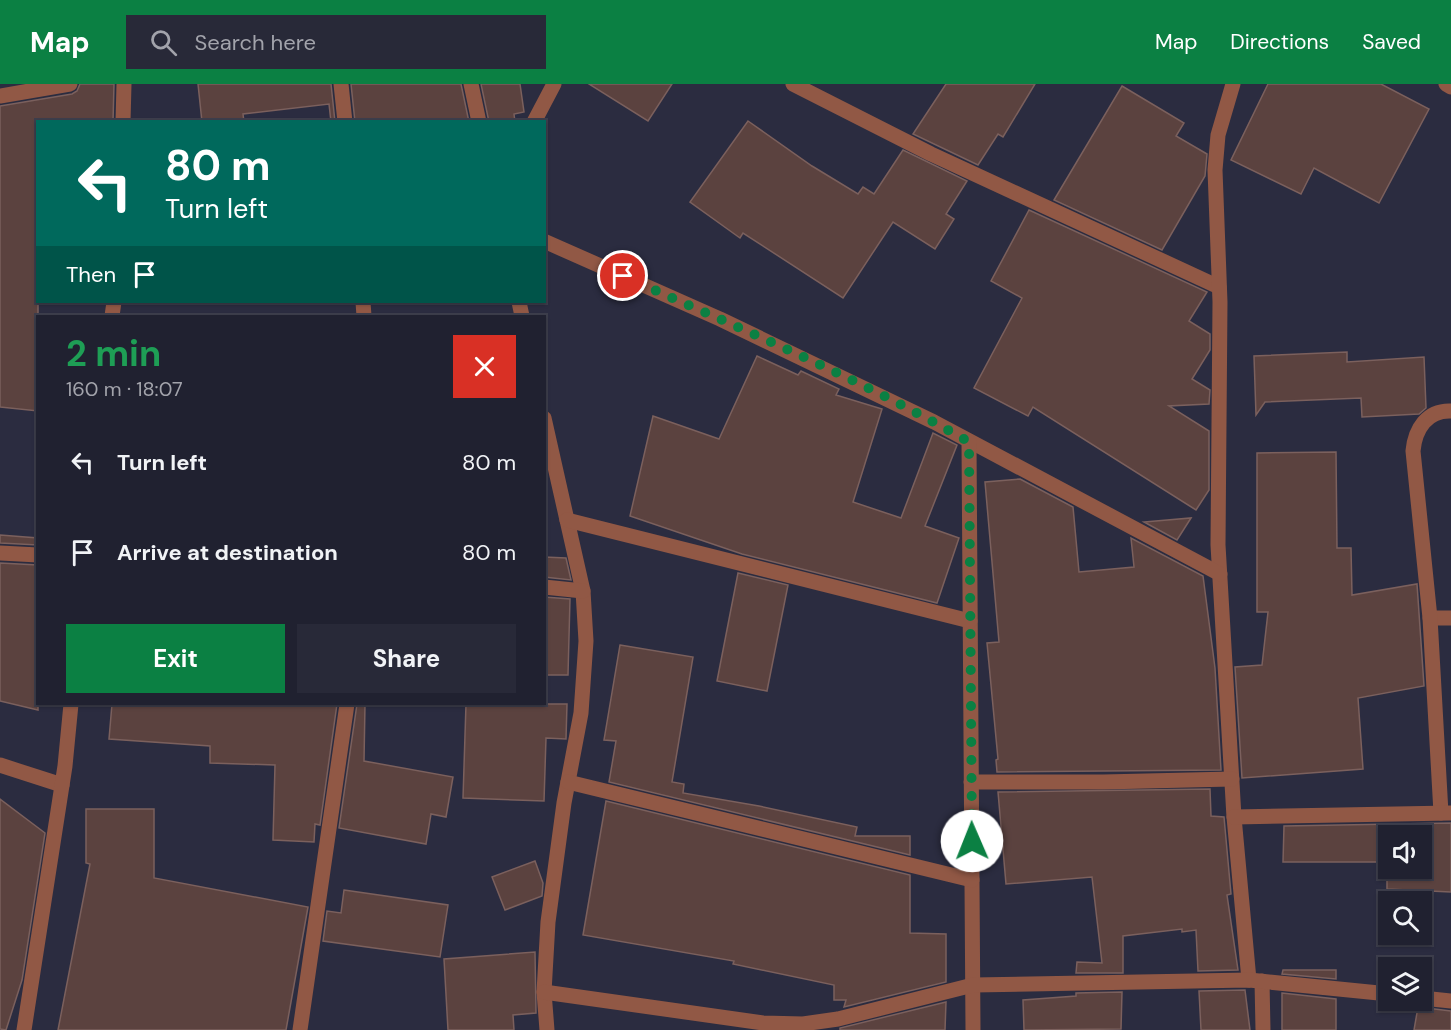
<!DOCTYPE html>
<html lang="en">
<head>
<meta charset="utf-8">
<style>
  :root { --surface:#202130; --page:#282938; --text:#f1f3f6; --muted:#a2a3ab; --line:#3d3e4c; --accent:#0b8043 }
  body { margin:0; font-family:"DM Sans",sans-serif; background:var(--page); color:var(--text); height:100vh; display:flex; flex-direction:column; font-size:22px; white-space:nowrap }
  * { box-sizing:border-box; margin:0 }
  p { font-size:20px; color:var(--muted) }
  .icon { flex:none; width:33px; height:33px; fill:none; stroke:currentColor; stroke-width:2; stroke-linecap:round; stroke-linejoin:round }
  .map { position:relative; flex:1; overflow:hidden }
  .sheet { position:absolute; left:36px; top:231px; width:510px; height:390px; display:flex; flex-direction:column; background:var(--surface); border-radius:0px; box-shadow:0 2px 4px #0004,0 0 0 2px var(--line) }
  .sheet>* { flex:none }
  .banner { position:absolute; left:36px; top:36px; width:510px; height:183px; border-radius:0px; box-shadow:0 2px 4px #0004,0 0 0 2px var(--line); background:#00695c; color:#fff; overflow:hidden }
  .fabs { position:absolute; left:1378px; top:741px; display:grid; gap:12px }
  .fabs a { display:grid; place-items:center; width:54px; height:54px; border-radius:0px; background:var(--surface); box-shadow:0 2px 4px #0004,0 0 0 2px var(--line); font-size:30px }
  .pin { position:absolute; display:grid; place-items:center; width:51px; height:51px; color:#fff; margin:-26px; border:3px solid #fff; border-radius:50%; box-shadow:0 2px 6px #0007 }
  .me { position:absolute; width:66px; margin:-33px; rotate:359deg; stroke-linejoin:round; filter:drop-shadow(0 0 4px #0008) }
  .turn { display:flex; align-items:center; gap:21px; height:126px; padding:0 30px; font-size:27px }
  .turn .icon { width:78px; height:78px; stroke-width:2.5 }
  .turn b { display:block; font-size:42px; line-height:51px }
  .then { display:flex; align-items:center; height:57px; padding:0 30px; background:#0003; gap:12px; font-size:22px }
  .round { display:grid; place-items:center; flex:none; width:63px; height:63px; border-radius:0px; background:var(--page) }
  .head { display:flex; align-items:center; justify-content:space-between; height:102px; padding:0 30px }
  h1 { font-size:36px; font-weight:700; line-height:45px; color:#1e9e55 }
  .cta { display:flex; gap:12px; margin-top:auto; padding:12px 30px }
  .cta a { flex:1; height:69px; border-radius:0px; background:var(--accent); color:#fff; font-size:24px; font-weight:700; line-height:69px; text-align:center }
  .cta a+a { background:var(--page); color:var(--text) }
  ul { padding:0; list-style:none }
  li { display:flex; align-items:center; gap:18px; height:90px; padding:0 30px }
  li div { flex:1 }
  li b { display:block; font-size:22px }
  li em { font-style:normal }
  header { display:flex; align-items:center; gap:36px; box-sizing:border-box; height:84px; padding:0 30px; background:var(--accent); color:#fff }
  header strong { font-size:28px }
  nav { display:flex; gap:33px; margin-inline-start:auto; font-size:21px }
  .search { width:420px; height:54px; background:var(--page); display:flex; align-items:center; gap:15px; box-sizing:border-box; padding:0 21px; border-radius:0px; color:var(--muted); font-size:22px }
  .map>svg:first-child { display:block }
  .building { fill:#5b423f; stroke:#7b605d; stroke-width:1.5; fill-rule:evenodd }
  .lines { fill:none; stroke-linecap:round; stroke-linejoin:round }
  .street { stroke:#915845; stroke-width:15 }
  .route { stroke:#0b8043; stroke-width:10; stroke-dasharray:0 18 }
</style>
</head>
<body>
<header>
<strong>Map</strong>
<div class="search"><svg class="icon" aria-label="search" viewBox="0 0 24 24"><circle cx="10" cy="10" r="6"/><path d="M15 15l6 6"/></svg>Search here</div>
<nav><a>Map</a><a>Directions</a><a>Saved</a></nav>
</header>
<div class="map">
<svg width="1451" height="946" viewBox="0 0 1451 946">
  <rect width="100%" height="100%" fill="#2b2c40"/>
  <g class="building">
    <path d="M80 0H114L113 38H38V327L0 323V22L72 10 77 7Z"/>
    <path d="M198 0H331L335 38H331L329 20 243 30 244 38H202Z"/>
    <path d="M351 0H461L469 38H355Z"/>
    <path d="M481 0H520L524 28 514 30 515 38H489Z"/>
    <path d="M589 0H672L648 37Z"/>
    <path d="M946 0H1035L1003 53 998 50 978 81 913 50Z"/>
    <path d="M1268 0H1381L1429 25 1379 119 1314 84 1301 110 1231 76Z"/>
    <path d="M1122 2 1184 39 1176 52 1207 70 1205 92 1162 166 1054 116Z"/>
    <path d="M748 37 812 82 858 110 863 103 874 110 903 66 967 97 946 130 954 135 935 165 893 138 843 214 743 149 740 154 690 118Z"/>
    <path d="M1029 126 1207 208 1189 237 1210 250V266L1192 295 1210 306 1209 320 1169 322 1209 347V406L1196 426 1033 323 1028 332 974 304 1022 214 991 197Z"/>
    <path d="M1347 268V278L1424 273 1426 324 1419 330 1362 333 1361 314 1265 318 1256 331 1254 272Z"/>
    <path d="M757 272 798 291 801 287 839 305 836 311 882 325 853 418 901 434 933 349 957 361 925 442 959 454 937 519 742 470 630 432 653 332 719 355Z"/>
    <path d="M1336 368 1337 464H1351L1352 511 1417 500 1424 602 1358 614 1363 685 1242 694 1235 583 1262 581 1268 528H1257V369Z"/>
    <path d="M1020 395 1073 423 1079 488 1134 483 1131 454 1203 492 1215 584 1221 686 997 688 996 676 998 675 987 559 999 558 985 398Z"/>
    <path d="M1191 434 1177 456 1144 438Z"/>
    <path d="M0 451 38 454V461L0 459Z"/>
    <path d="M544 473 566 474 571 496 544 493Z"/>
    <path d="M0 479 38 481V626L0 617Z"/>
    <path d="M738 489 788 501 767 607 717 597Z"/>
    <path d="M544 513 570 515 568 591H544Z"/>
    <path d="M620 561 693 573 672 698 684 700 683 709 759 722 857 743 855 752H910V771L609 698 616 657 604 656Z"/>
    <path d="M112 620H337L320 741 315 740 314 758 273 756 275 681 210 679V662L109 655Z"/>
    <path d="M357 620H365L364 677 453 693 446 733 431 730 426 760 339 744Z"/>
    <path d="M466 620H567L566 655 546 654 544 717 463 714Z"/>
    <path d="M1210 705 1211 732 1224 733 1231 810 1227 811 1238 886 1198 887 1196 846 1182 848V845L1123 852V889H1076L1077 878 1102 879 1092 793 1006 800 998 708Z"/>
    <path d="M0 715 45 749 22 896 6 946 0 945Z"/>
    <path d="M606 717 910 791V849L946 850V898L844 923 846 916H834V901L733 880 734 877 583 851Z"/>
    <path d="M86 725H154V794L308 823 286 946H58L90 780 86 779Z"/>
    <path d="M1451 739V808L1387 805V778H1283L1284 742ZM1389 752H1422V784H1389Z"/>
    <path d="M535 777 543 799 542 812 505 826 492 793Z"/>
    <path d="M344 806 448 821 440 873 323 857 327 827 341 829Z"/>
    <path d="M535 868 536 929 513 931 514 946H448L444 875Z"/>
    <path d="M1283 886H1336V895L1282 890Z"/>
    <path d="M1245 906 1250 946H1201L1199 907Z"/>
    <path d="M1122 908 1121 945 1024 946 1023 916 1076 912V909Z"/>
    <path d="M1282 909 1336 915V946H1282Z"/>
    <path d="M946 918 945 946H840V944Z"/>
    <path d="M1418 923 1451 927V946H1414Z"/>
  </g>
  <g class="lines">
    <g class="street">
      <path d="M341 0 345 38"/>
      <path d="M471 0 479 38"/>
      <path d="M793 0 931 70 1219 203"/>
      <path d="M1233 0 1218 51 1215 86 1220 218 1218 461 1234 733 1249 896"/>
      <path d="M1446 0 1451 3"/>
      <path d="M0 12 70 0"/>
      <path d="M123 38 124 0"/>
      <path d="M534 38 554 0"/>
      <path d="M544 157 720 235 934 338 1220 490"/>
      <path d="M363 218 364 232"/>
      <path d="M519 218 522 232"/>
      <path d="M112 232 114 218"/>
      <path d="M544 334 583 507 586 557 581 629 564 719 548 838 544 908 547 946"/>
      <path d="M969 358 973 946"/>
      <path d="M567 436 970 537"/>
      <path d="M0 469 38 471"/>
      <path d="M544 503 583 507"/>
      <path d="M1430 534H1451"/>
      <path d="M0 681 62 701"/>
      <path d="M568 698 972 796"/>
      <path d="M971 698H1103L1232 695"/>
      <path d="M1441 729 1430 534 1413 367C1415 345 1427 326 1451 327"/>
      <path d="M1234 733 1451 729"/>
      <path d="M1262 897 1263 946"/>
      <path d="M544 908 763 939 803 940 838 935 973 901 1249 896 1389 910"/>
      <path d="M1422 914 1451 917"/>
      <path d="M24 946 65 682 71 620"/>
      <path d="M300 946 347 620"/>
    </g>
  </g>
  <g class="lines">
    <path class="route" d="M623 192C739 244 859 294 969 358L972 757"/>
  </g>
</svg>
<div class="fabs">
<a><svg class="icon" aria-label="sound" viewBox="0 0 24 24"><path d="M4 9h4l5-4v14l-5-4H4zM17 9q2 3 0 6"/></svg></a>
<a><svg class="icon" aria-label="search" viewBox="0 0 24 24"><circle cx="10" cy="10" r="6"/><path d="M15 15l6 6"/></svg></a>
<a><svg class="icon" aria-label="layers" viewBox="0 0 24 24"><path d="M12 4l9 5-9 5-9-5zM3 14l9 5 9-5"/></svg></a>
</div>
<div class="pin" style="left:623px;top:192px;background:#d93025"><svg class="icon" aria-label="arrive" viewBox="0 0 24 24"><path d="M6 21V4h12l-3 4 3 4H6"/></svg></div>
<svg class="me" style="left:972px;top:757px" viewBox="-20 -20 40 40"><circle r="19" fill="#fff"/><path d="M0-13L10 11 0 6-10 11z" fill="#0b8043"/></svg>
<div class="banner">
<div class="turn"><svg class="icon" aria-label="left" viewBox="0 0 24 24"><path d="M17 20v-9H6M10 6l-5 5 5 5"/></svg><div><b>80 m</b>Turn left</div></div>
<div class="then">Then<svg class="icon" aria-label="arrive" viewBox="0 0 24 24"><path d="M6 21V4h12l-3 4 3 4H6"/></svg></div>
</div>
<section class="sheet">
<div class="head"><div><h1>2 min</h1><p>160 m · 18:07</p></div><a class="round" style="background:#d93025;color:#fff"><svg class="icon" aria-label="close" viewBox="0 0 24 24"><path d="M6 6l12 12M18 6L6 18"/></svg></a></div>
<ul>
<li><svg class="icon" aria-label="left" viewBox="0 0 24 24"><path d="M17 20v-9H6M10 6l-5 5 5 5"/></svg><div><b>Turn left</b></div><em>80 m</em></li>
<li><svg class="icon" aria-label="arrive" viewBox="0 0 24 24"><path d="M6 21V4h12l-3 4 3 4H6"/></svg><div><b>Arrive at destination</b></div><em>80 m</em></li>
</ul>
<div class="cta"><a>Exit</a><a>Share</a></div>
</section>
</div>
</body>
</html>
